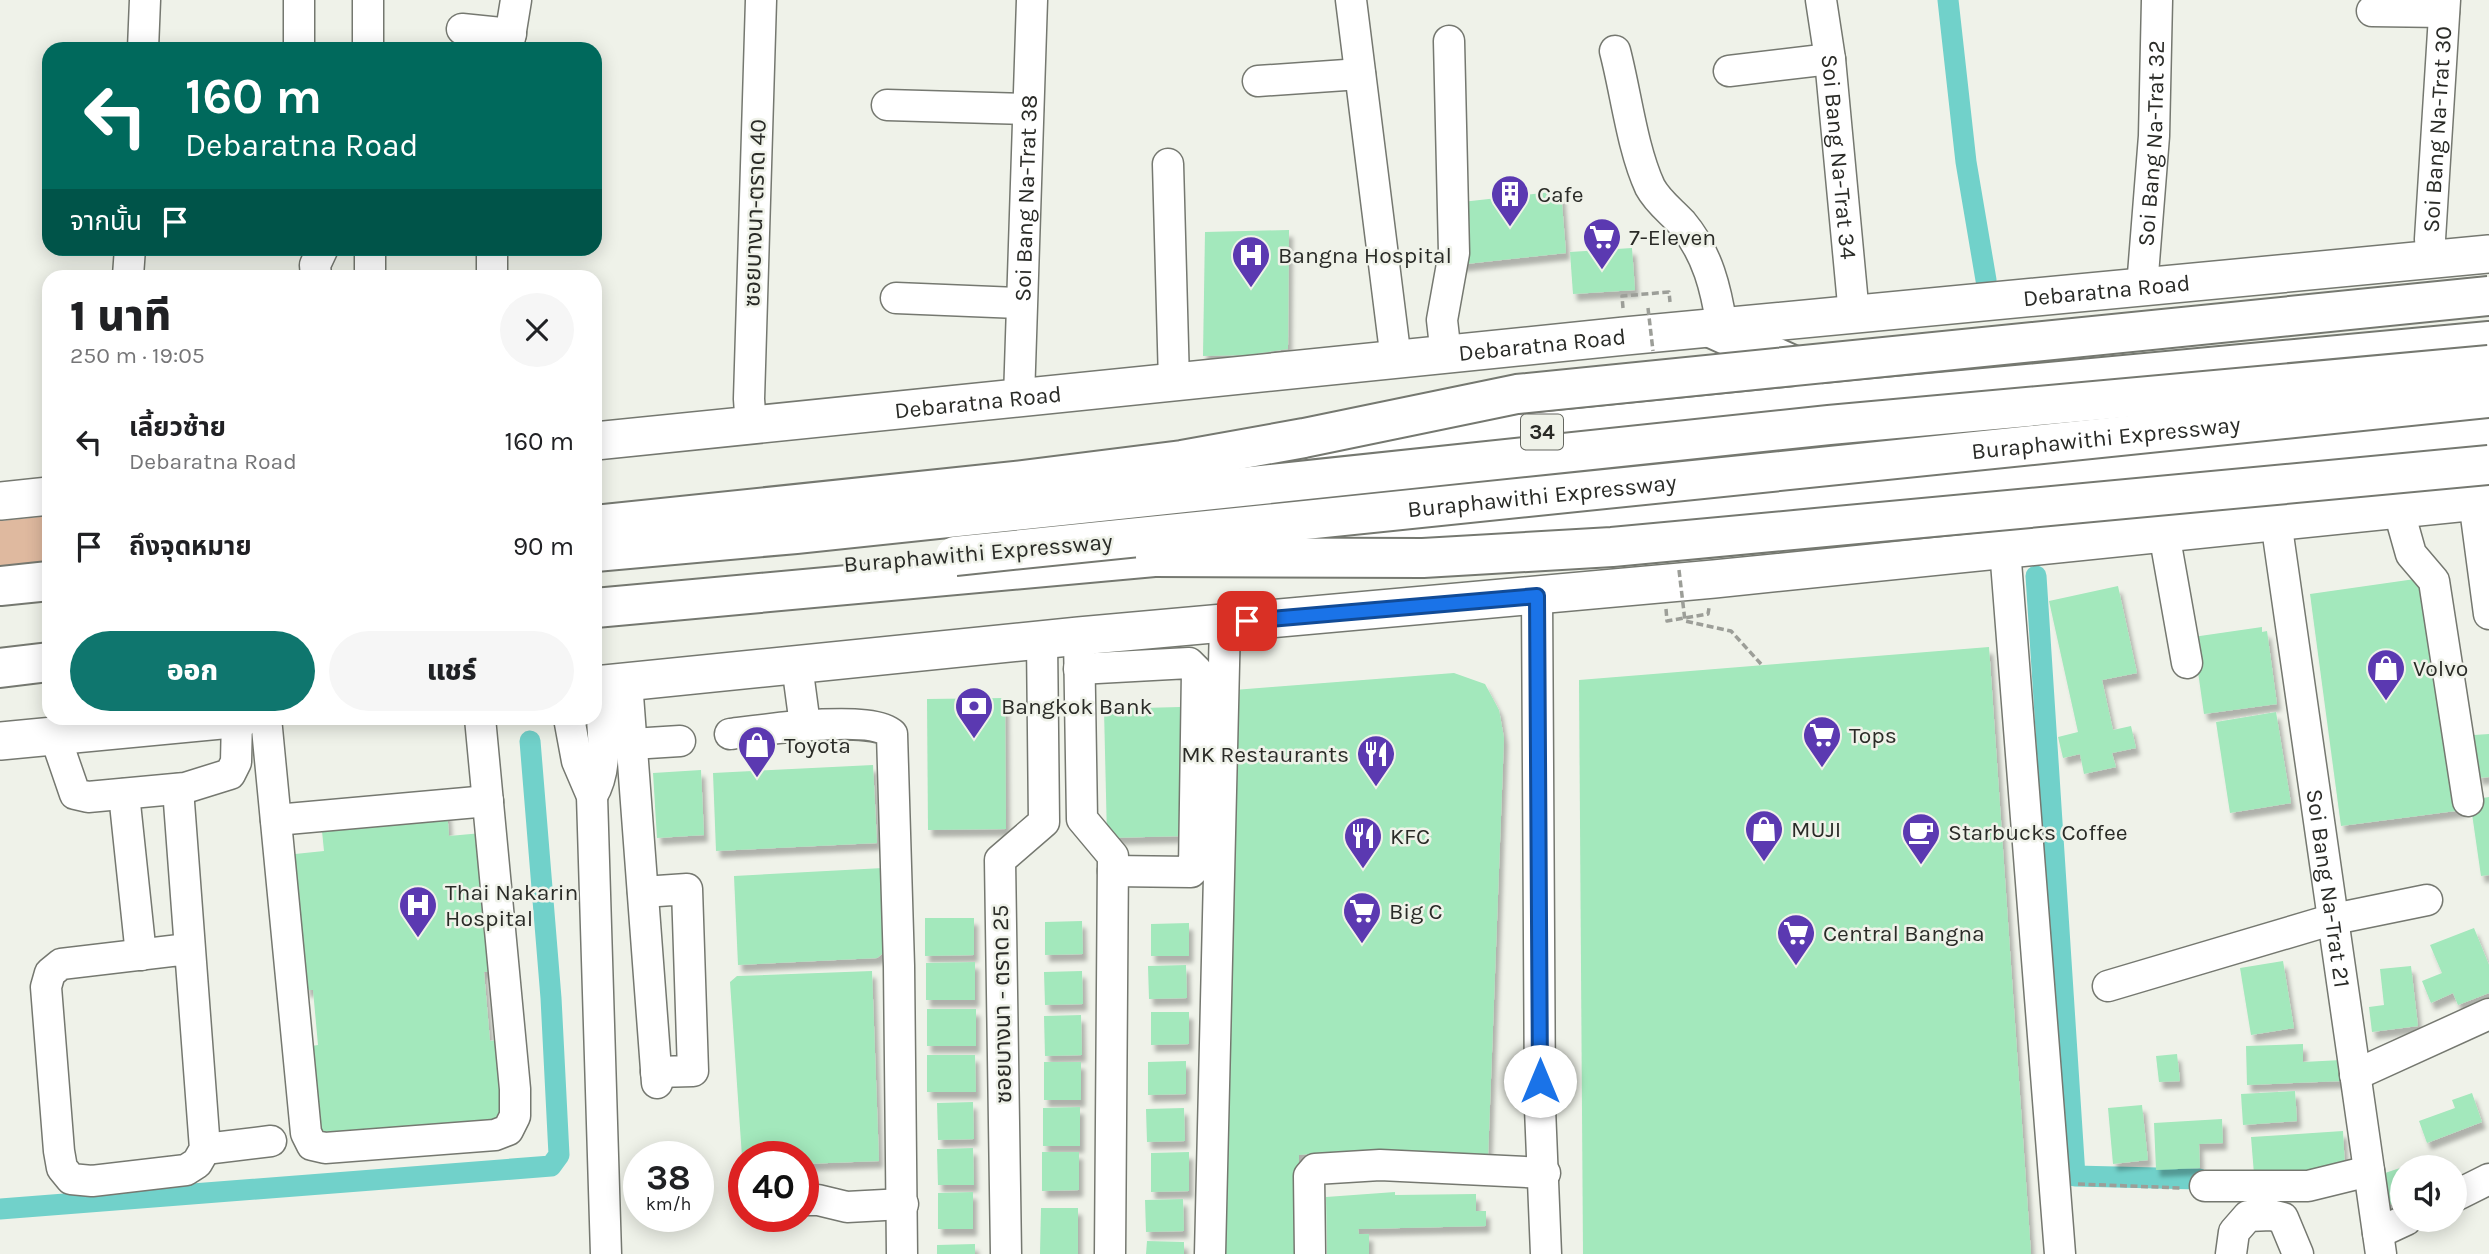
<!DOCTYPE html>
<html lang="th">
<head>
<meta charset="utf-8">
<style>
  :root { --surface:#fff; --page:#f6f6f6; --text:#202124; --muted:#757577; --accent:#0f766e }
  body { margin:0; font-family:Karla,"Noto Sans Thai",sans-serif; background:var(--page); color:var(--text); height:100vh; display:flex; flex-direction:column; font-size:26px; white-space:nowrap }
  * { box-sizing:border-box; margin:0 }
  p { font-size:23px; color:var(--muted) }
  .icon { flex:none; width:38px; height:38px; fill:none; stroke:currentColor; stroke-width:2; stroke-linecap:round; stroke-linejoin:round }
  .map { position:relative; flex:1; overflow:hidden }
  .drawer { position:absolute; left:42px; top:270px; width:560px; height:455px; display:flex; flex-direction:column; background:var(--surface); border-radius:21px; box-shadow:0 4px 18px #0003 }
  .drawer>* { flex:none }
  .guide { position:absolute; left:42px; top:42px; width:560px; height:214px; border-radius:21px; box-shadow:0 4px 18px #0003; background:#00695c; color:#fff; overflow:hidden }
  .controls { position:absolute; left:2390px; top:1155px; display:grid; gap:14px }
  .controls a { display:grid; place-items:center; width:77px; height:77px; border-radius:50%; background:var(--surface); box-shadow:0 4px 18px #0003; font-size:35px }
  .speed { position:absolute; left:623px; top:1141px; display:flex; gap:14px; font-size:35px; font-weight:700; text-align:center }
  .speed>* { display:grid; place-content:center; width:91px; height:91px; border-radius:50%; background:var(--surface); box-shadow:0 4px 18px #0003; line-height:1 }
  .speed small { font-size:18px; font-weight:400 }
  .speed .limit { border:10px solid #d22; background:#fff; color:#111 }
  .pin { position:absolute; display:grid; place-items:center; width:60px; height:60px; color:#fff; margin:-30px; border-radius:14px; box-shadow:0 4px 10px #0006 }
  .me { position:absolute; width:77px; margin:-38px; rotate:0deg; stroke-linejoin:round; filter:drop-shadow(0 0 5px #0008) }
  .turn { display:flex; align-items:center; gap:24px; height:147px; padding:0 28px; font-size:32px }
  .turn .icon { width:91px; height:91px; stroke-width:2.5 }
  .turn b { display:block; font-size:49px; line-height:60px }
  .then { display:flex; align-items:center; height:66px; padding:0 28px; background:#0003; gap:14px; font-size:26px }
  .round { display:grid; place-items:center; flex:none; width:74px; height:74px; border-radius:37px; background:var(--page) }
  .overview { display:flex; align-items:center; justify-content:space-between; height:119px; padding:0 28px }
  h1 { font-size:42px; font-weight:800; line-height:52px }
  .button { display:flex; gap:14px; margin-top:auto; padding:14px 28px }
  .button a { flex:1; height:80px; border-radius:42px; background:var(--accent); color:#fff; font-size:28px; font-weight:800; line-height:80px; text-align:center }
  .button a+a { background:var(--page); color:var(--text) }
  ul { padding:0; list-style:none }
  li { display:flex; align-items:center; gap:21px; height:105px; padding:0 28px }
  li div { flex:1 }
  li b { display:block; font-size:26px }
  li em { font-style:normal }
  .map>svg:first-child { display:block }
  .green { fill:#dfb99f }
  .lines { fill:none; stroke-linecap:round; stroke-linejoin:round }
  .canal { stroke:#71d1ca; stroke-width:21 }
  .building { fill:#a3e8bc; filter:url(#shadow) }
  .minor-casing { stroke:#757870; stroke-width:33 }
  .major-casing { stroke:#757870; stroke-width:40 }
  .highway-casing { stroke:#757870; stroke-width:42 }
  .path { stroke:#9c9e98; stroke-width:3.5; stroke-dasharray:7 3.5; stroke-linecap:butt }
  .minor { stroke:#fff; stroke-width:30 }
  .major { stroke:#fff; stroke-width:37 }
  .highway { stroke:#fff; stroke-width:38 }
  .highway-bridge-casing { stroke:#757870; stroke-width:42; stroke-linecap:butt }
  .path-bridge { stroke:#9c9e98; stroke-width:3.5; stroke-dasharray:7 3.5; stroke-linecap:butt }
  .highway-bridge { stroke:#fff; stroke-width:38 }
  .route-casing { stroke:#114b97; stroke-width:18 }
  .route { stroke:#1a73e8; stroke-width:12 }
  .labels { text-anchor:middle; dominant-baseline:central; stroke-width:5; stroke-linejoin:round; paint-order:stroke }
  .shield { fill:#eff2e9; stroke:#656761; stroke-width:2 }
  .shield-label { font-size:21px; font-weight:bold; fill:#2a2b27 }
  .street-label { font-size:23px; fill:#2a2b27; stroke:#eff2e9 }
  .poi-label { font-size:23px; fill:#2a2b27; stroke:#eff2e9; text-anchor:start }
</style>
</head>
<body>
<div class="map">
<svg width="2489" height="1254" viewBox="0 0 2489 1254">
  <defs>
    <filter id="shadow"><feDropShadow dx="4" dy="7" stdDeviation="2" flood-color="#0004"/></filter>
  </defs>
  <rect width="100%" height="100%" fill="#eff2e9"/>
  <path class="green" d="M49 516V571L0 576V521Z"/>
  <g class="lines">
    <g class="canal">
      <path d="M1948 0 1966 162 1986 280"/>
      <path d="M2036 576 2075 1176 2199 1179"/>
      <path d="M0 1209 551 1166 559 1155 551 998 530 741"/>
    </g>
  </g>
  <g class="building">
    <path d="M1561 191 1566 253 1457 265 1453 203Z"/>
    <path d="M1289 230 1288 349 1248 355 1203 356 1205 232Z"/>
    <path d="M1632 248 1635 290 1573 294 1570 252Z"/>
    <path d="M2429 577 2463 810 2341 826 2310 594Z"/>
    <path d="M2118 586 2137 673 2102 680 2113 730 2131 726 2136 748 2112 753 2116 767 2084 774 2080 754 2063 758 2058 737 2078 732 2049 601Z"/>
    <path d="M2262 627V632L2267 631 2277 704 2204 714 2193 637Z"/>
    <path d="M1989 647 2031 1254H1583L1579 680Z"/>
    <path d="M1454 673 1485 684 1499 710 1504 738 1488 1158 1327 1162 1328 1152 1299 1155V1254H1221L1234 690Z"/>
    <path d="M1005 698 1006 829 928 830 927 699Z"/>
    <path d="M1180 707 1184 836 1107 838 1104 709Z"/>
    <path d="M2276 712 2291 803 2230 813 2216 722Z"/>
    <path d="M2489 734V777L2478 778 2474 735Z"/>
    <path d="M873 765 877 843 716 851 713 773Z"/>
    <path d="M701 770 704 835 657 838 653 773Z"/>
    <path d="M2489 797V875L2481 876 2470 800Z"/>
    <path d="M447 810 449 836 482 833 493 971 484 972 490 1041 497 1040 504 1120 320 1137 312 1046 318 1045 313 990H306L295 854 324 851 321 821Z"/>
    <path d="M883 868 887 950 877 958 738 965 734 876Z"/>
    <path d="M925 918H974V955L925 956Z"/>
    <path d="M1082 921 1083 954 1045 955V922Z"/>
    <path d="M1189 923V956H1151V924Z"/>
    <path d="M2474 928 2489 965V993L2458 1005 2453 993 2431 1003 2422 981 2442 973 2430 945Z"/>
    <path d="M2283 961 2294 1028 2251 1035 2240 968Z"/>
    <path d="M975 962V1000H926V963Z"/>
    <path d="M1186 965 1187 998 1149 999 1148 966Z"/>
    <path d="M2411 966 2418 1026 2372 1032 2369 1007 2384 1005 2380 969Z"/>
    <path d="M872 971 879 1161 803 1164V1157H742L730 982 737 976Z"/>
    <path d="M1082 971 1083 1004 1045 1005 1044 972Z"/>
    <rect x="927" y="1009" width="49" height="37"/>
    <path d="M1151 1012H1189V1044L1151 1045Z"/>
    <path d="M1081 1015 1082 1055 1045 1056 1044 1016Z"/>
    <path d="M2303 1044V1062L2342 1060 2343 1081 2247 1085 2246 1046Z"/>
    <path d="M2177 1054 2180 1081 2159 1082 2156 1056Z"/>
    <path d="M927 1055H975L976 1092H927Z"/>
    <path d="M1186 1061V1094L1148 1095V1062Z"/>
    <rect x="1044" y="1062" width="37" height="38"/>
    <path d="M2295 1091 2297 1121 2243 1125 2241 1094Z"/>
    <path d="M2472 1093 2482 1122 2427 1143 2419 1121 2455 1108 2452 1100Z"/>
    <path d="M973 1102 974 1139 938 1140 937 1103Z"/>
    <path d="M2142 1105 2148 1160 2113 1164 2108 1108Z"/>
    <path d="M1080 1107V1146H1043V1108Z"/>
    <path d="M1184 1108 1185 1141 1147 1142 1146 1109Z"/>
    <path d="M2222 1119 2223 1143 2199 1144 2200 1168 2156 1170 2154 1123Z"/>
    <path d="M2343 1131 2345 1168 2254 1174 2251 1137Z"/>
    <path d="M973 1148 974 1185H938L937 1149Z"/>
    <path d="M1042 1152H1079V1190L1042 1191Z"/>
    <path d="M1189 1152V1191L1151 1192V1153Z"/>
    <path d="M2403 1167V1200L2386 1206 2376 1176Z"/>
    <path d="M973 1192V1229H938V1193Z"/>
    <path d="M1395 1192V1195L1476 1194V1211H1486V1226L1358 1229 1359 1234H1369V1254H1327L1326 1197Z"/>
    <path d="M1183 1199 1184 1231 1146 1232 1145 1200Z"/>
    <path d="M1041 1208H1078V1254H1040Z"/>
    <path d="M1147 1241 1184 1242V1254H1146Z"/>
    <path d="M975 1244V1254H937V1245Z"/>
  </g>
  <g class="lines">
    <defs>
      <g id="minor">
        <path d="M299 0V49"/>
        <path d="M368 0V49"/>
        <path d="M1351 0 1396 360"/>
        <path id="s1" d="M1821 0 1830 59 1854 315"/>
        <path d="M2372 11 2444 12"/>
        <path d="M462 29 511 34"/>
        <path d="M143 49 145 0"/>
        <path d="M508 49 516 0"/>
        <path d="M1615 51C1626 93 1632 148 1650 187 1658 202 1671 211 1682 223 1708 254 1716 289 1722 327"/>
        <path d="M1729 71 1830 59"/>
        <path d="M1258 81 1360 74"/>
        <path d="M887 105 1028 109"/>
        <path d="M1168 164 1174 382"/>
        <path d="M370 248V276"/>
        <path id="s2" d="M2432 259 2430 239 2445 0"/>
        <path d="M128 276 130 248"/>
        <path d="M316 276 315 265 323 248"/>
        <path d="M492 276V248"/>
        <path id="s3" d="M2142 287 2154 136 2157 0"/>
        <path d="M896 298 1020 303"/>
        <path d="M1446 355 1442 320 1454 253 1449 41"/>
        <path id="s4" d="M1019 398 1032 0"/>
        <path d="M751 427 749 399 761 0"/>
        <path d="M2474 501 2489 614"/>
        <path d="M2398 508 2411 554 2434 581 2468 801"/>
        <path id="s5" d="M2276 521 2381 1254"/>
        <path d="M2164 533 2187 663"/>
        <path d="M2005 549 2060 1254"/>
        <path d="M1537 596 1540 1108 1546 1254"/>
        <path d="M1079 636 1082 819 1113 856 1110 1254"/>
        <path d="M797 665 805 725"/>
        <path d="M1079 669 1189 663 1197 671 1194 869 1191 872 1113 871"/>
        <path d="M627 682 657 1083"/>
        <path d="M266 718 306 1133 312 1145 325 1148 495 1135 508 1130 515 1116V1089L480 718"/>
        <path d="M569 718 577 761 592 796 606 1254"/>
        <path d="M730 734C762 730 871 714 892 734L899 966 902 1254"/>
        <path d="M55 736 75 794 88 797 185 788 230 774 236 762 237 718"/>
        <path d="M632 744 680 741"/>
        <path d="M178 789 205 1149 197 1163 186 1170 92 1181 71 1179 62 1168 59 1151 46 987 50 973 61 964 188 949"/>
        <path d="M124 794 141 955"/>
        <path d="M592 796C611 765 601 719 599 684"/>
        <path d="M276 820 488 801"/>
        <path d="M643 892 687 889 693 1071 656 1072"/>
        <path d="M2108 986 2334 919 2427 900"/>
        <path d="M2355 1075 2489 1014"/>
        <path d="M205 1149 271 1141"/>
        <path d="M2205 1186H2308L2369 1171"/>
        <path d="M2455 1196 2489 1179"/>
        <path d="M803 1200H818L847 1207 903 1204"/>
        <path d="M2378 1233 2406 1220"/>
        <path d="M1006 1254 1000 860 1044 822 1042 640"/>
        <path d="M1210 1254 1225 623"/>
        <path d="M1310 1254 1309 1176 1315 1169 1380 1165 1545 1173"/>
        <path d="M2231 1254 2234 1232 2248 1216 2271 1215 2283 1218 2298 1254"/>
      </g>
      <g id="major">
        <path id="s6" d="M595 441 1625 336 2489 254"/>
        <path d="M0 501 49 496"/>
        <path d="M595 685 1079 636 1714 579 2489 500"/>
        <path d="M0 741 242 718"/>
      </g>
      <g id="highway">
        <path d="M1711 328 1808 372"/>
        <path d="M1269 459 1865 399 2489 341"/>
        <path d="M1307 544 2489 429"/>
        <path d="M0 586 49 581"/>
        <path d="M595 608 1187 554"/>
        <path d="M0 668 49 662"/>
      </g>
    </defs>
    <use href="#minor" class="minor-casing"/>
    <use href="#major" class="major-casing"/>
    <use href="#highway" class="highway-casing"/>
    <g class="path">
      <path d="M1623 308 1622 296 1669 292 1670 302"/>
      <path d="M1666 609 1667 621 1708 614 1709 608"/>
      <path d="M2078 1184 2182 1188"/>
    </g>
    <use href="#minor" class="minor"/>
    <use href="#major" class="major"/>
    <use href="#highway" class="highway"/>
    <defs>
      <g id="highway-bridge">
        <path d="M595 525 1024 480 1182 460 1304 438 1517 394 2489 296"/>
        <path d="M595 552 796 534 1829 425 2489 365"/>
        <path id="s7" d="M955 556 2489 398"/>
        <path d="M1155 557 1423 558 1612 547 2489 465"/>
      </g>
    </defs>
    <use href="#highway-bridge" class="highway-bridge-casing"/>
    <g class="path-bridge">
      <path d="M1648 308 1653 351"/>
      <path d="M1679 570 1685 621 1731 631 1761 664"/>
    </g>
    <use href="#highway-bridge" class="highway-bridge"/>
  </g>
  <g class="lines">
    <defs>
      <path id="route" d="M1247 621 1537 596 1540 1081"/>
    </defs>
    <use href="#route" class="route-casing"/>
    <use href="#route" class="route"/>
  </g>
  <defs>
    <symbol id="building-pin" viewBox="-11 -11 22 30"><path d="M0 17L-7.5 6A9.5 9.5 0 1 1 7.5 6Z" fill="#5b39b1" stroke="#eff2e9"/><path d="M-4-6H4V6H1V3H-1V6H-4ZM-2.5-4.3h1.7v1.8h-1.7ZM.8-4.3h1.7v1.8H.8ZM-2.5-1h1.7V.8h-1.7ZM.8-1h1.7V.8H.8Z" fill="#fff"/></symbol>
    <symbol id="supermarket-pin" viewBox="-11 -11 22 30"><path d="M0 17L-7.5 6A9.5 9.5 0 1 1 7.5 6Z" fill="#5b39b1" stroke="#eff2e9"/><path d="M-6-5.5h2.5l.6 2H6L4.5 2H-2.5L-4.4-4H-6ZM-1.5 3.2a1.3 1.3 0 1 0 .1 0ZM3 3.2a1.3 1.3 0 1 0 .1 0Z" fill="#fff"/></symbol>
    <symbol id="hospital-pin" viewBox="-11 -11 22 30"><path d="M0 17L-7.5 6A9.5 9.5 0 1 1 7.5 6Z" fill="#5b39b1" stroke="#eff2e9"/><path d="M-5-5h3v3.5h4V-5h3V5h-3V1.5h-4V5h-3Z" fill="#fff"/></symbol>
    <symbol id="shop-pin" viewBox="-11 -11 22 30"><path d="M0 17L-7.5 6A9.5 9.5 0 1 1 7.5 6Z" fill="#5b39b1" stroke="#eff2e9"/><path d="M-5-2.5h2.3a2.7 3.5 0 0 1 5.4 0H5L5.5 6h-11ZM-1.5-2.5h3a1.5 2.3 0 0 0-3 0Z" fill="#fff"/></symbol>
    <symbol id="bank-pin" viewBox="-11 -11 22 30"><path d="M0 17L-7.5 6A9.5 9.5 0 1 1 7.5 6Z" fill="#5b39b1" stroke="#eff2e9"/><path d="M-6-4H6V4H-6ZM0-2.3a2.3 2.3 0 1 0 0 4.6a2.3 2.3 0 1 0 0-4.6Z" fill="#fff"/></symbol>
    <symbol id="restaurant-pin" viewBox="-11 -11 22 30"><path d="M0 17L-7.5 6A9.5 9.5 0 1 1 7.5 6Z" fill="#5b39b1" stroke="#eff2e9"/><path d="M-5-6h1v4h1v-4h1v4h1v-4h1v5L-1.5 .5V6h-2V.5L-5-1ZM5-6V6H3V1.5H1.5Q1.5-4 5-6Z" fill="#fff"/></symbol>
    <symbol id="cafe-pin" viewBox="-11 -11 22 30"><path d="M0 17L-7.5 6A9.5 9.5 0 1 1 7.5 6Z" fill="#5b39b1" stroke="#eff2e9"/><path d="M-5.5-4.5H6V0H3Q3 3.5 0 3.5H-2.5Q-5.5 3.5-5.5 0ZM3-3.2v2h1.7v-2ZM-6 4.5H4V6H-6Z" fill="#fff"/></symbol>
  </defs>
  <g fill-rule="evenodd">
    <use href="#building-pin" x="1488" y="172" width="44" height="60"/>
    <use href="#supermarket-pin" x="1580" y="215" width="44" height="60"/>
    <use href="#hospital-pin" x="1229" y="233" width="44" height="60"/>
    <use href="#shop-pin" x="2364" y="646" width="44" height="60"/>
    <use href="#bank-pin" x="952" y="684" width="44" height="60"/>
    <use href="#supermarket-pin" x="1800" y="713" width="44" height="60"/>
    <use href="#shop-pin" x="735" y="723" width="44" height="60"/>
    <use href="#restaurant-pin" x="1354" y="732" width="44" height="60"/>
    <use href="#shop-pin" x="1742" y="807" width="44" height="60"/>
    <use href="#cafe-pin" x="1899" y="810" width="44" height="60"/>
    <use href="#restaurant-pin" x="1341" y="814" width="44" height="60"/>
    <use href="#hospital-pin" x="396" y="883" width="44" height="60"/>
    <use href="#supermarket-pin" x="1340" y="889" width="44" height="60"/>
    <use href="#supermarket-pin" x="1774" y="911" width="44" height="60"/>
  </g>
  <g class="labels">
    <rect class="shield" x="1521" y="414.5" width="42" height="35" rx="5"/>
    <g class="shield-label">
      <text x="1542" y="432">34</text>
    </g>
    <g class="street-label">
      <text stroke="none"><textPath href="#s2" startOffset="130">Soi Bang Na-Trat 30</textPath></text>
      <text stroke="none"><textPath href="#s3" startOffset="144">Soi Bang Na-Trat 32</textPath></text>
      <text stroke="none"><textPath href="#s1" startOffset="158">Soi Bang Na-Trat 34</textPath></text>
      <text stroke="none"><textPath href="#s4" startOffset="200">Soi Bang Na-Trat 38</textPath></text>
      <text transform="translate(755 213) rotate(-88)">ซอยบางนา-ตราด 40</text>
      <text stroke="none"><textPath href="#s6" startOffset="1519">Debaratna Road</textPath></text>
      <text stroke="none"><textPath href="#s6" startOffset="952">Debaratna Road</textPath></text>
      <text stroke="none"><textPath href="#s6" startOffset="385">Debaratna Road</textPath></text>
      <text stroke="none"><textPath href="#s7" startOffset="1157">Buraphawithi Expressway</textPath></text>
      <text stroke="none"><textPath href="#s7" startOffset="590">Buraphawithi Expressway</textPath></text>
      <text transform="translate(978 553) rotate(-5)">Buraphawithi Expressway</text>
      <text stroke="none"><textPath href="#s5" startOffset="371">Soi Bang Na-Trat 21</textPath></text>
      <text transform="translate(1002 1004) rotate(-91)">ซอยบางนา - ตราด 25</text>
    </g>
    <g class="poi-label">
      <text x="1537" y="194">Cafe</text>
      <text x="1629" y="237">7-Eleven</text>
      <text x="1278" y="255">Bangna Hospital</text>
      <text x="2413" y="668">Volvo</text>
      <text x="1001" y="706">Bangkok Bank</text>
      <text x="1849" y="735">Tops</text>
      <text x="784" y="745">Toyota</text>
      <text x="1349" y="754" text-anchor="end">MK Restaurants</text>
      <text x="1791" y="829">MUJI</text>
      <text x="1948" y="832">Starbucks Coffee</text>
      <text x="1390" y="836">KFC</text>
      <text x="445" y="892">Thai Nakarin<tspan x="445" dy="26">Hospital</tspan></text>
      <text x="1389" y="911">Big C</text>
      <text x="1823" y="933">Central Bangna</text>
    </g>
  </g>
</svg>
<div class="controls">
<a><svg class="icon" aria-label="sound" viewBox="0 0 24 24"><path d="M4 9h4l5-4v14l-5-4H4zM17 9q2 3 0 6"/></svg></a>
</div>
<div class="speed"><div>38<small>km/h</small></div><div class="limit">40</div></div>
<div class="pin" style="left:1247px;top:621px;background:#d93025"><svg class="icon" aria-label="arrive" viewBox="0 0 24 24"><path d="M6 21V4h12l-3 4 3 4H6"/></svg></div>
<svg class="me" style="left:1540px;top:1081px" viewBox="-20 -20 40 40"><circle r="19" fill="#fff"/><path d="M0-13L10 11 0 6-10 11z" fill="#1a73e8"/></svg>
<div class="guide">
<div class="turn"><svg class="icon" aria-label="left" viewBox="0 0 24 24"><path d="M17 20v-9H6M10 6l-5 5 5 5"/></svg><div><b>160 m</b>Debaratna Road</div></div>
<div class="then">จากนั้น<svg class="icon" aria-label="arrive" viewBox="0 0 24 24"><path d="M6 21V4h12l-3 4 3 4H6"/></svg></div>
</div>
<section class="drawer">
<div class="overview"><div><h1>1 นาที</h1><p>250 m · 19:05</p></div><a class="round"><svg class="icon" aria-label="close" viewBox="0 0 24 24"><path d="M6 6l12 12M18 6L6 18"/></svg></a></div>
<ul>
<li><svg class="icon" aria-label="left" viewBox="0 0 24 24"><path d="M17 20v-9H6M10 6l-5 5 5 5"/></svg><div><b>เลี้ยวซ้าย</b><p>Debaratna Road</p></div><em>160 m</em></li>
<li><svg class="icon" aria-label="arrive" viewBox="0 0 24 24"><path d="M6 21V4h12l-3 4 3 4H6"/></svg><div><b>ถึงจุดหมาย</b></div><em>90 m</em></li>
</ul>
<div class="button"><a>ออก</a><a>แชร์</a></div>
</section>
</div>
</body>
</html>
